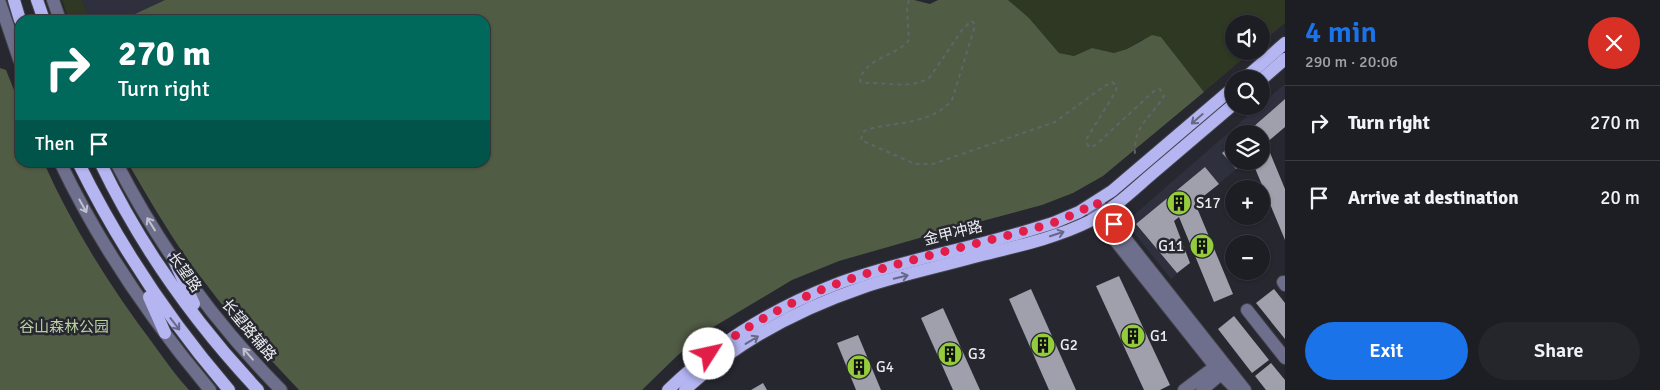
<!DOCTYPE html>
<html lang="en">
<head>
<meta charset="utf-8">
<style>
  :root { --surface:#1d1d24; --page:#25262c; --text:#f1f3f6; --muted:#a0a2a6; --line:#3b3b41; --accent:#1a73e8 }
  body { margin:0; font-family:Signika,"Noto Sans SC",sans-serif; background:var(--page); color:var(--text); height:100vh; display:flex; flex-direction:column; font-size:19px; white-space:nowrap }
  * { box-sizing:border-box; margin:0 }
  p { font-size:16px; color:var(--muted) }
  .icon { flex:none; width:28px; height:28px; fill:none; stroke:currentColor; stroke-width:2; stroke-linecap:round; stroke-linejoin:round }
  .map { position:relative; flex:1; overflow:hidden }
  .details { display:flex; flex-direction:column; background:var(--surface); width:375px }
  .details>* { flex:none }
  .banner { position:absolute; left:15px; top:15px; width:475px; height:152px; border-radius:15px; box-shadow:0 1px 4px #0004,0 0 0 1px var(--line); background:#00695c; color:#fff; overflow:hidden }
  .buttons { position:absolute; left:1225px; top:15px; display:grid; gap:10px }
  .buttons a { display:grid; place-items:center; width:45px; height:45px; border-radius:50%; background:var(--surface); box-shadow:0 1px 4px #0004,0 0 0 1px var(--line); font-size:25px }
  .pin { position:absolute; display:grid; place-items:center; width:42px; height:42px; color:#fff; margin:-21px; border:2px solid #fff; border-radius:50%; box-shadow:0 1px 5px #0007 }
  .me { position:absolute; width:55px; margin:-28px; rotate:55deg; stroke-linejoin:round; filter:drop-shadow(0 0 4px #0008) }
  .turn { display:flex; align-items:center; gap:18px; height:105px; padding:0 20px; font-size:22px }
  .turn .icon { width:65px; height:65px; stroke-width:2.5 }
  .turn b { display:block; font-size:35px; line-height:42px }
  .then { display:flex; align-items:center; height:48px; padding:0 20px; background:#0003; gap:10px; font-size:19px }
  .round { display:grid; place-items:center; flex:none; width:52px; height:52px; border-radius:26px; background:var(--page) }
  .overview { display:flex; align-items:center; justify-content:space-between; height:85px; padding:0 20px }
  h1 { font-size:30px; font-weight:600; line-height:38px; color:var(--accent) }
  .cta { display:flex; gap:10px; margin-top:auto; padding:10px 20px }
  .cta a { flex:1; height:58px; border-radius:30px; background:var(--accent); color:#fff; font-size:20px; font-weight:600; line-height:58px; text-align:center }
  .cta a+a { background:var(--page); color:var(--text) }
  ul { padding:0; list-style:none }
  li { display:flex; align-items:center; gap:15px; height:75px; padding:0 20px; border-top:1px solid var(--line) }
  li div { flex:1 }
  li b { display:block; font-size:19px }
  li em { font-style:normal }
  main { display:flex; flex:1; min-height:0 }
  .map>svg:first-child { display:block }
  .built { fill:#2f303e }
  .green { fill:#2e3823 }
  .forest { fill:#515c44 }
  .building { fill:#9fa0ab }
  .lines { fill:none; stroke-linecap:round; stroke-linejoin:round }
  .minor-casing { stroke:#43434b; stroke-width:14 }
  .major-casing { stroke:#43434b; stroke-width:14 }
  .path { stroke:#63636b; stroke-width:2; stroke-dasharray:4 4; stroke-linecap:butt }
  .minor { stroke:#6e6f8c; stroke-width:12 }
  .major { stroke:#b5b5f2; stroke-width:12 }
  .oneway { stroke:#676787 }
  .oneway2 { stroke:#c0c1ce }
  .route { stroke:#e11d48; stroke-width:9; stroke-dasharray:0 16.2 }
  .labels { text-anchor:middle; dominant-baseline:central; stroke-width:5; stroke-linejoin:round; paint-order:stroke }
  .poi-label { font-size:15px; fill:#ecedf2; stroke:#272730; text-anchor:start }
  .street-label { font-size:15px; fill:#ecedf2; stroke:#272730 }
  .park-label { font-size:15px; fill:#b9d09f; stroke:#272730 }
</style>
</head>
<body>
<main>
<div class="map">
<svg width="1285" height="390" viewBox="0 0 1285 390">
  <rect width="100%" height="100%" fill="#272730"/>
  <g class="built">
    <path d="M82 0H165L122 20H90Z"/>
    <path d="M1285 84V127L1261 148V134H1234V161H1246L1174 221 1190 263 1171 279 1135 234 1132 223 1135 214 1259 106H1261V104Z"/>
  </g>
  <g class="green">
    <path d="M62 0H82L90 20H69Z"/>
    <path d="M1008 0H1285V23L1261 43V24H1234V51H1252L1204 92 1161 37 1141 40 1127 49 1114 53 1092 48 1074 56 1059 53 1029 18Z"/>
  </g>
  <g class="forest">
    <path d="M165 0H914L930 4 938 0H1008L1029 18 1059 53 1074 56 1092 48 1114 53 1127 49 1152 35 1161 37 1204 92 1103 176 1073 193 1042 205 930 235 839 261 792 280 710 329 678 355 642 390H299C267 356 234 322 206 284 176 246 152 204 128 163L485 162V20H122Z"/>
    <path d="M0 68 6 70 20 105V162L44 163C73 228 111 288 154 345 165 360 176 376 189 390H0Z"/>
  </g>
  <g class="building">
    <path d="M1285 99V127L1266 143 1285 189V240L1252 161H1261V134H1245Z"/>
    <path d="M1234 143V161H1246L1236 169 1222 153Z"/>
    <path d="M1205 167 1219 184 1195 203 1233 294 1214 302 1179 217 1174 221 1190 263 1177 273 1136 224Z"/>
    <path d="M1119 276 1170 385 1160 390H1144L1096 286Z"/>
    <path d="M1031 289 1076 390H1049L1009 299Z"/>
    <path d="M1274 289 1285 303V339L1256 303Z"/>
    <path d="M943 308 980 390H953L921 318Z"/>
    <path d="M1234 316 1269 360 1252 373 1218 329Z"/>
    <path d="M858 335 881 390H856L837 343Z"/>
    <path d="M1271 363 1285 380V390H1266L1255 376Z"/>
    <path d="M763 383 767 390H751Z"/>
  </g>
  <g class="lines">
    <defs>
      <g id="minor">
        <path d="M53 0 60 20"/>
        <path d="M0 3 20 62"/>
        <path d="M60 162C99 244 152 321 210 390"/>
        <path d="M116 162C159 246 215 323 281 390"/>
        <path d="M1098 204 1245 390"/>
        <path d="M1091 210 1221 374 1236 389"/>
        <path d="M1283 282 1285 285"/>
        <path d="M1247 310 1285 358"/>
        <path d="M1184 390 1221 362"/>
        <path d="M1202 390 1227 369"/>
      </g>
      <g id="major">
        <path d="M14 0 20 20"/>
        <path d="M37 0 44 20"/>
        <path d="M1244 79 1285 43"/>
        <path d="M1261 80 1285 59"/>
        <path d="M78 162C119 245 169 320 229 390"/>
        <path d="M100 162C140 245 195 323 258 390"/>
        <path d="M173 258 194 304"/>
        <path d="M149 297 165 333"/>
        <path d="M668 390C716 344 772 309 834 285 870 271 909 262 947 252 982 244 1018 234 1053 223L1079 212 1112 191 1234 87"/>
        <path d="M685 390C736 342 799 309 864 287 900 275 938 267 974 257 1013 247 1054 239 1090 221 1114 209 1133 190 1153 173 1180 150 1207 127 1234 104"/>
      </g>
    </defs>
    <use href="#minor" class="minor-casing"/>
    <use href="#major" class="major-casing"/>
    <path class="path" d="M909 0 907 8 909 40C897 56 864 58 860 81L864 83C885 82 912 90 930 77L962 30 971 21 974 23V29L952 100C932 124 897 122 869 129L863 132 861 140 915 164H933L1055 122 1103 87 1112 82 1117 86 1116 91 1087 138V143L1089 147 1094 146 1100 141 1155 90 1160 89 1164 96C1151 118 1133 125 1135 155"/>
    <use href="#minor" class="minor"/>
    <use href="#major" class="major"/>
  </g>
  <defs><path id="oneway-shaft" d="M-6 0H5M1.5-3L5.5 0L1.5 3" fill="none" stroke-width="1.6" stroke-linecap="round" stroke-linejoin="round" transform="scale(1.25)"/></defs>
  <g class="oneway">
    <use href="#oneway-shaft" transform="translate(1197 119) rotate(139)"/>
    <use href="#oneway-shaft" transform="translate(1057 234) rotate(-18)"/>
    <use href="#oneway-shaft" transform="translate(901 277) rotate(-14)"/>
    <use href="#oneway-shaft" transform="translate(175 324) rotate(52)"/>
    <use href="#oneway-shaft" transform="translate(752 340) rotate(-31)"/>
  </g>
  <g class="oneway2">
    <use href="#oneway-shaft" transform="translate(83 206) rotate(61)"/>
    <use href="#oneway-shaft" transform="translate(151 224) rotate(-122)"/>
    <use href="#oneway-shaft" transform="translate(248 354) rotate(-131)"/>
  </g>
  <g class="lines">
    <path class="route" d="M709 354C748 325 791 301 836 284 907 258 981 244 1053 223L1079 212 1096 202 1114 224"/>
  </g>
  <defs>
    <symbol id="building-disc" viewBox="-11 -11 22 22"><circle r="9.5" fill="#94cc3c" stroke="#272730"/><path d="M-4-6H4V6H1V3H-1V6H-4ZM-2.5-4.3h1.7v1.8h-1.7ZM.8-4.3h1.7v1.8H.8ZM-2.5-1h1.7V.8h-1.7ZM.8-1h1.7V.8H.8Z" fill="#111"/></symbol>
  </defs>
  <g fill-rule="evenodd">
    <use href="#building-disc" x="1165" y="189" width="28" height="28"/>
    <use href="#building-disc" x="1188" y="232" width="28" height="28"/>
    <use href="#building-disc" x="1119" y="322" width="28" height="28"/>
    <use href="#building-disc" x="1029" y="331" width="28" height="28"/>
    <use href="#building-disc" x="936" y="340" width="28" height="28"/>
    <use href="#building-disc" x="845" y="353" width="28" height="28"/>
  </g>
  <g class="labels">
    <g class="poi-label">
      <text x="1196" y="203">S17</text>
      <text x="1184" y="246" text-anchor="end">G11</text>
      <text x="1150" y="336">G1</text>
      <text x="1060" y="345">G2</text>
      <text x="968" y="354">G3</text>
      <text x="876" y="367">G4</text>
    </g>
    <g class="street-label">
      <text transform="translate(953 233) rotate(-14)">金甲冲路</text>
      <text transform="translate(185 272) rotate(55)">长望路</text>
      <text transform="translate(249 330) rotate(50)">长望路辅路</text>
    </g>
    <g class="park-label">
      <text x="64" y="327">谷山森林公园</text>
    </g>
  </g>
</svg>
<div class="buttons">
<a><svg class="icon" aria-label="sound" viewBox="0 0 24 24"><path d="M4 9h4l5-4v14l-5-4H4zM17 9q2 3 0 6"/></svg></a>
<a><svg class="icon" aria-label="search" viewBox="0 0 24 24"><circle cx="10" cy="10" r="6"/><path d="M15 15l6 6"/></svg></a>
<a><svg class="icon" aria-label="layers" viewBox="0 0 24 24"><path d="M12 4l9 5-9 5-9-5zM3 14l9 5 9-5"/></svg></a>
<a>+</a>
<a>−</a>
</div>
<div class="pin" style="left:1114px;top:224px;background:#d93025"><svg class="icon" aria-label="arrive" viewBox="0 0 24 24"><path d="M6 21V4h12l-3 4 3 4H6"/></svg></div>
<svg class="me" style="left:709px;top:354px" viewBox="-20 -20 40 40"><circle r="19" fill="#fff"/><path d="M0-13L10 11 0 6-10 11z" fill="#e11d48"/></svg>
<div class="banner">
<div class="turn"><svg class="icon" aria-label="right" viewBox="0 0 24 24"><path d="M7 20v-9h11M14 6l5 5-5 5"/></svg><div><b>270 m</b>Turn right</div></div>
<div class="then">Then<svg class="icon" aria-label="arrive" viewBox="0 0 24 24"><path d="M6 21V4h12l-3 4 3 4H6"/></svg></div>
</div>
</div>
<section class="details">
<div class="overview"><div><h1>4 min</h1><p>290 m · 20:06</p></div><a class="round" style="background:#d93025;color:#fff"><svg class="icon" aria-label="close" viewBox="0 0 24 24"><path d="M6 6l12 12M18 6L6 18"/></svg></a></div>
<ul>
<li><svg class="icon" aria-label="right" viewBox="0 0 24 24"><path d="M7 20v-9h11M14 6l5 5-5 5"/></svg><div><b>Turn right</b></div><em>270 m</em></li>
<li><svg class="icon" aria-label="arrive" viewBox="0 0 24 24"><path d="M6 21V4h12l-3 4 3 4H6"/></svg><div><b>Arrive at destination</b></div><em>20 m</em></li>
</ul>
<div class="cta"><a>Exit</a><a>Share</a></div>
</section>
</main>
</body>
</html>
